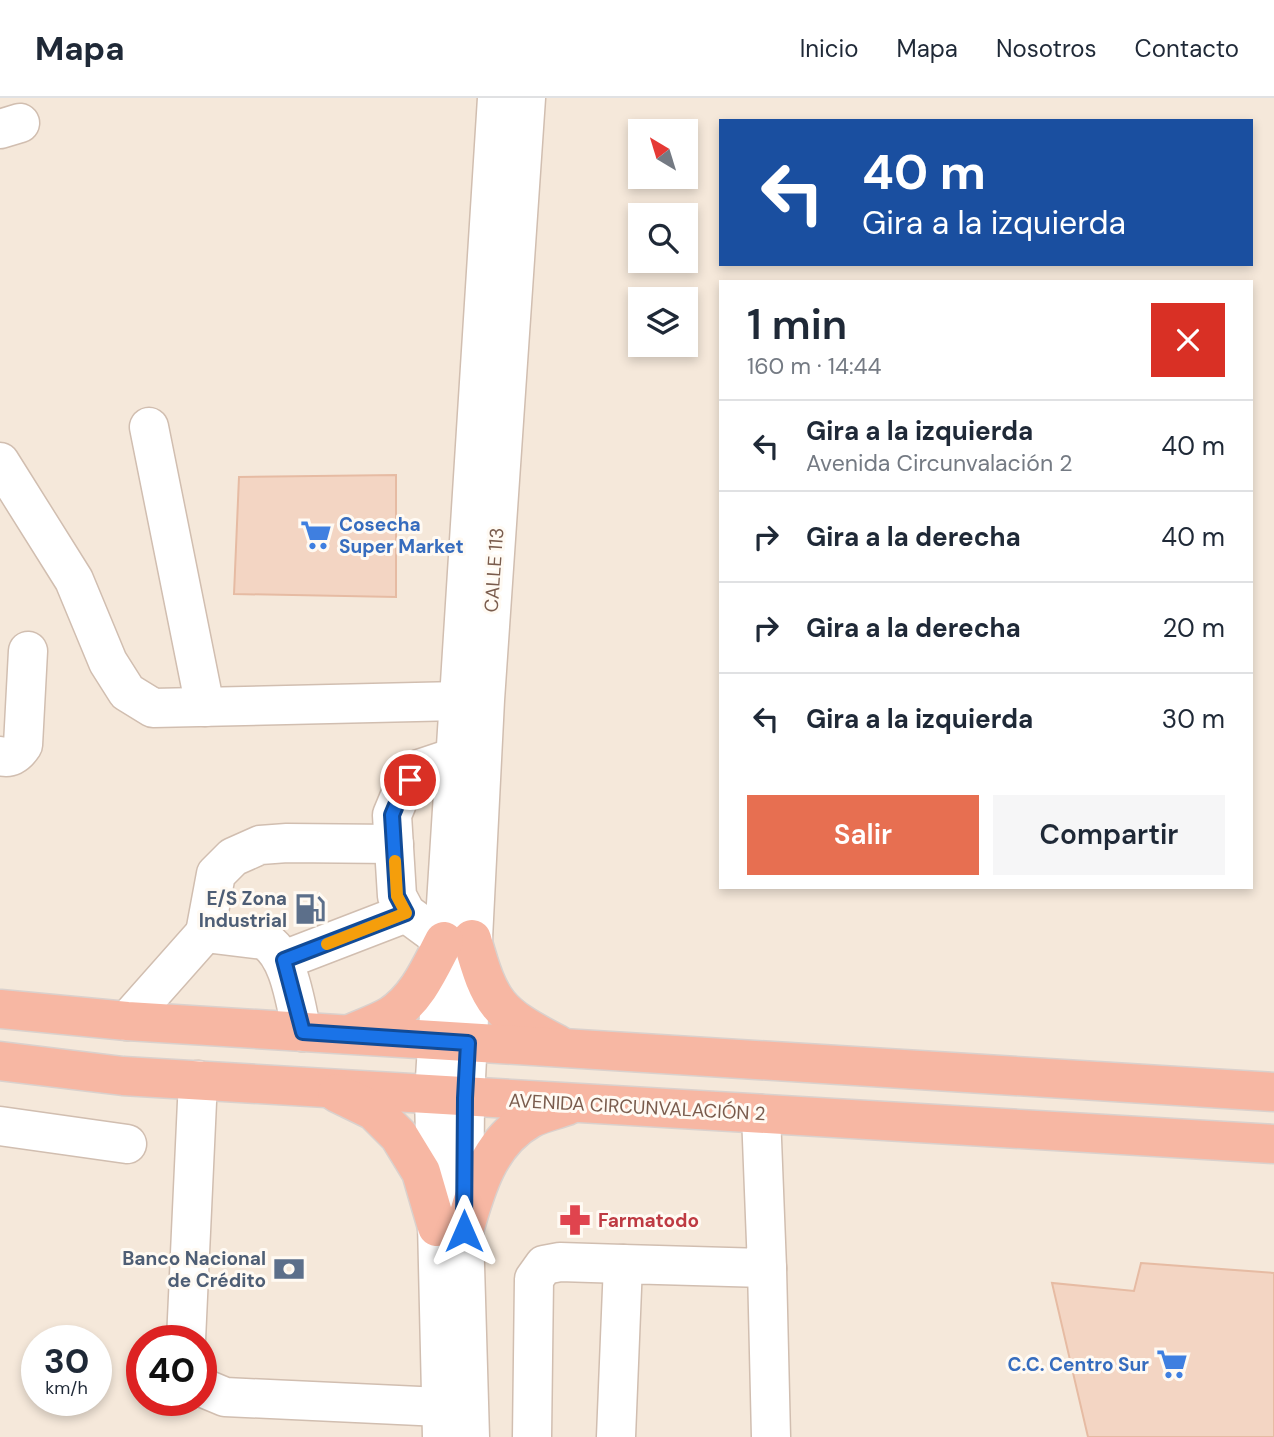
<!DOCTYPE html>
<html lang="es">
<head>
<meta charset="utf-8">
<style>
  :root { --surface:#fff; --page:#f6f6f7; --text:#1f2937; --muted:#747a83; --line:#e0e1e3; --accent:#e76f51 }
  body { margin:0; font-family:"DM Sans",sans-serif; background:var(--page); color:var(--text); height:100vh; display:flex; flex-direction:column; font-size:26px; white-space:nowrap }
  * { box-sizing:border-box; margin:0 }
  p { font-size:23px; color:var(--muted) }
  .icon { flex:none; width:38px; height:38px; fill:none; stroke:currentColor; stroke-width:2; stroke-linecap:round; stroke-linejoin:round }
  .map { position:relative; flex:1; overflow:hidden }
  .sheet { position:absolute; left:719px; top:182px; width:534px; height:609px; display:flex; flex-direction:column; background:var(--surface); border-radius:0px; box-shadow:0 4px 10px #0003 }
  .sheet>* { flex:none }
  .banner { position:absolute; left:719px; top:21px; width:534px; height:147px; border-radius:0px; box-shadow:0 4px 10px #0003; background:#1a4fa0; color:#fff; overflow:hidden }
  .needle { width:46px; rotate:322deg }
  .fabs { position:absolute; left:628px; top:21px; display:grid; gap:14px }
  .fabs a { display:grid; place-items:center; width:70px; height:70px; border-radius:0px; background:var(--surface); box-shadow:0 4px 10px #0003; font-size:35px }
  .speed { position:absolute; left:21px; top:1227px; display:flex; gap:14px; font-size:35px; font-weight:700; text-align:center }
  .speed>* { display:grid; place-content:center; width:91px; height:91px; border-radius:50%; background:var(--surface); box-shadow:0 4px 10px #0003; line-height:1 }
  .speed small { font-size:18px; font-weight:400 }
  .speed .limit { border:10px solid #d22; background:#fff; color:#111 }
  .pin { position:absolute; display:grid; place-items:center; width:60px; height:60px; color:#fff; margin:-30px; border:4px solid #fff; border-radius:50%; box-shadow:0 2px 7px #0007 }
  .me { position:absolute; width:77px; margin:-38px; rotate:0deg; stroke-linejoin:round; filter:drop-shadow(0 0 5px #0008) }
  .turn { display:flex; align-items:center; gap:24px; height:147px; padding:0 28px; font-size:32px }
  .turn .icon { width:91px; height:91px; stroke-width:2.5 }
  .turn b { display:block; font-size:49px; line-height:60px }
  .round { display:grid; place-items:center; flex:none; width:74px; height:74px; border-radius:0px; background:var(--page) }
  .head { display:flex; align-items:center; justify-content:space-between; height:119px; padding:0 28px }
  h1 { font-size:42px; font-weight:600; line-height:52px }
  .action { display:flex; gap:14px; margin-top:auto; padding:14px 28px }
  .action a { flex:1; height:80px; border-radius:0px; background:var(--accent); color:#fff; font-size:28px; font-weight:600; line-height:80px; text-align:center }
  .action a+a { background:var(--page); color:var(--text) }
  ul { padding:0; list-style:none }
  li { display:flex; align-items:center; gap:21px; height:91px; padding:0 28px; border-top:2px solid var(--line) }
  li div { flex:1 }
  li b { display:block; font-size:26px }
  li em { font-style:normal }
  header { display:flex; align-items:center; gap:42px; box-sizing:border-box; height:98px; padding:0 35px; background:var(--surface); border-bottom:2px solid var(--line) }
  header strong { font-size:33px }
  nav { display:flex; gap:38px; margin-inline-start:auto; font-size:24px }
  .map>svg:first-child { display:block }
  .residential { fill:#f5e8da; fill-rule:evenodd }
  .building { fill:#f3d5c3; stroke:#e6bba3; stroke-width:2 }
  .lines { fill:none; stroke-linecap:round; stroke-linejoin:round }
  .minor-casing { stroke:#d1beb0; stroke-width:41 }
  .highway-casing { stroke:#dad1cd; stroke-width:41 }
  .minor { stroke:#fff; stroke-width:38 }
  .highway { stroke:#f7b7a3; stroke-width:38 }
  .route-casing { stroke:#114b97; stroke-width:18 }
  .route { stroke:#1a73e8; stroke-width:12 }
  .slow { stroke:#f59e0b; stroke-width:12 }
  .labels { text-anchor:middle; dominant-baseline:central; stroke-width:6; stroke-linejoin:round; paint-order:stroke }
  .shop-label { font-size:19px; font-weight:bold; fill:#366cbe; stroke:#fffaf3; text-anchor:start }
  .street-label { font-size:19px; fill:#7a5c4d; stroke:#fffaf3 }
  .service-label { font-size:19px; font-weight:bold; fill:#4e5e75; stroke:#fffaf3; text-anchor:end }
  .health-label { font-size:19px; font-weight:bold; fill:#be3a42; stroke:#fffaf3; text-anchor:start }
</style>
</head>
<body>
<header>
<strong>Mapa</strong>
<nav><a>Inicio</a><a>Mapa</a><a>Nosotros</a><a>Contacto</a></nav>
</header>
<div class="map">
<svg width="1274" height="1339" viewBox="0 0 1274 1339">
  <rect width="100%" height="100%" fill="#fdf6ec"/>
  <path class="residential" d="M0 0H1274V1339H0ZM721 23H1251V166H721ZM640 33H686V79H640ZM640 117H686V163H640ZM721 184H1251V789H721ZM640 201H686V247H640ZM37 1242H96V1302H37ZM142 1242H201V1302H142Z"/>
  <g class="building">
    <path d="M396 377V499L234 496 239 379Z"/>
    <path d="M1141 1165 1274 1175V1339H1088L1052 1185 1134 1193Z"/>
  </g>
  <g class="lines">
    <defs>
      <g id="minor">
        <path d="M0 31 20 25"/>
        <path d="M149 329 205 609"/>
        <path d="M0 364 74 482 108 564 127 594 153 610 459 603"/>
        <path d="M0 658C11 661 17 656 23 647L28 553"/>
        <path d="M205 835 216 776 233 759 260 747 287 745 394 746"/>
        <path d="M444 843 406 815 397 798 392 717 402 693 419 671 455 659"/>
        <path d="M284 862 406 815"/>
        <path d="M127 923 205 835 264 842C290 857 295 905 302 934"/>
        <path d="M0 1028 127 1046"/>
        <path d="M767 1170 771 1339"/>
        <path d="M186 1242 198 982"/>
        <path d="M201 1289 225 1299 441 1309"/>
        <path d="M442 1339 434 996 497 0"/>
        <path d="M470 1339 464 1133 465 1000 485 602 526 0"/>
        <path d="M532 1339 534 1181 544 1167 560 1164 623 1166"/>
        <path d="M616 1339 623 1166 767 1170 761 1016"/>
      </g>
      <g id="highway">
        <path d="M472 841C490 906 497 915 557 946"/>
        <path d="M0 911 127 923 1274 994"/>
        <path d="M350 936C363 930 378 925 390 918 417 901 430 870 444 843"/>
        <path d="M0 963 123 978 1274 1046"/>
        <path d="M337 995 374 1013 399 1038 421 1074 437 1129"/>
        <path d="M464 1133C476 1090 489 1044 530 1021 541 1015 556 1012 567 1008"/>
      </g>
    </defs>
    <use href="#minor" class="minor-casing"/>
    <use href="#highway" class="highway-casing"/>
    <use href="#minor" class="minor"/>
    <use href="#highway" class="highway"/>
  </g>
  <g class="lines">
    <defs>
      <path id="route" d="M410 682 402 693 392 717 397 798 406 815 284 862 303 934 468 945 465 1000 464 1133"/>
    </defs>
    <use href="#route" class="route-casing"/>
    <use href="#route" class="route"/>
    <path class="slow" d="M327 846 406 815 397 798 395 763"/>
  </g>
  <defs>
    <symbol id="supermarket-bare" viewBox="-9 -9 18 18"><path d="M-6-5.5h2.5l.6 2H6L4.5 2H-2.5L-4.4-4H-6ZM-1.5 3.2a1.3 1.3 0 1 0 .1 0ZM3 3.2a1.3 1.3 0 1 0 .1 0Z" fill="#3f7fe0" stroke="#fffaf3" stroke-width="2.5" paint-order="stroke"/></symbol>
    <symbol id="fuel-bare" viewBox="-9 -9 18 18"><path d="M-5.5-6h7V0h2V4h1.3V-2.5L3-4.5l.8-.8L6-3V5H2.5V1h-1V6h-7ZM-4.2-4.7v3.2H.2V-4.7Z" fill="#5c6f8a" stroke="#fffaf3" stroke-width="2.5" paint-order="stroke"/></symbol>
    <symbol id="pharmacy-bare" viewBox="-9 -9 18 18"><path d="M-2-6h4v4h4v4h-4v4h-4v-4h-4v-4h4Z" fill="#e0444e" stroke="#fffaf3" stroke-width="2.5" paint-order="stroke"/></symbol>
    <symbol id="bank-bare" viewBox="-9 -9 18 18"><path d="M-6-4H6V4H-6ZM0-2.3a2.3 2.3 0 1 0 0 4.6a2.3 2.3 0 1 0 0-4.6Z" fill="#5c6f8a" stroke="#fffaf3" stroke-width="2.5" paint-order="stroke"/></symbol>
  </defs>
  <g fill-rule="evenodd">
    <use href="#supermarket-bare" x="294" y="415" width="44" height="44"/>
    <use href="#fuel-bare" x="288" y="789" width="44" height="44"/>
    <use href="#pharmacy-bare" x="553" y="1100" width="44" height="44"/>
    <use href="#bank-bare" x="267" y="1149" width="44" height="44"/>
    <use href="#supermarket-bare" x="1150" y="1244" width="44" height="44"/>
  </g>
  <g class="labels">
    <g class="shop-label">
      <text x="339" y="426">Cosecha<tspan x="339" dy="22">Super Market</tspan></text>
      <text x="1149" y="1266" text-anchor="end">C.C. Centro Sur</text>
    </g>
    <g class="street-label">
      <text transform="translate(494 472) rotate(-86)">CALLE 113</text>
      <text transform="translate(637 1009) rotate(3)">AVENIDA CIRCUNVALACIÓN 2</text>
    </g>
    <g class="service-label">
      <text x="287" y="800">E/S Zona<tspan x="287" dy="22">Industrial</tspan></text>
      <text x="266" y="1160">Banco Nacional<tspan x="266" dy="22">de Crédito</tspan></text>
    </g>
    <g class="health-label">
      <text x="598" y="1122">Farmatodo</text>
    </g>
  </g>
</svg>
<div class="fabs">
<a><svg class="needle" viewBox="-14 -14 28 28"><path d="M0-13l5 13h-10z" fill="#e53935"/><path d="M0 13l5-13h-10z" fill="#747a83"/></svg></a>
<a><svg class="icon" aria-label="search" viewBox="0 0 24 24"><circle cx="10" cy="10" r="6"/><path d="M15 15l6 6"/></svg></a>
<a><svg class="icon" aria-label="layers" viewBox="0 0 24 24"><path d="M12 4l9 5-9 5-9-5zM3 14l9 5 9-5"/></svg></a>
</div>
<div class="speed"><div>30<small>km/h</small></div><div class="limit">40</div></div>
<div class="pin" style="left:410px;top:682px;background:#d93025"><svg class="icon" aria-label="arrive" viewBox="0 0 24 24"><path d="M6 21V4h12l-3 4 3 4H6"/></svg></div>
<svg class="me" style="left:464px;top:1133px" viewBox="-20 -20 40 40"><path d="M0-17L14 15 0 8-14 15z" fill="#1a73e8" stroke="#fff" stroke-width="4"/></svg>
<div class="banner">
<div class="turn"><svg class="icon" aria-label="left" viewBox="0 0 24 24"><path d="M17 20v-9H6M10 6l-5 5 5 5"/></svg><div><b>40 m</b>Gira a la izquierda</div></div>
</div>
<section class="sheet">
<div class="head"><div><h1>1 min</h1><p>160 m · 14:44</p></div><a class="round" style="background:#d93025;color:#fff"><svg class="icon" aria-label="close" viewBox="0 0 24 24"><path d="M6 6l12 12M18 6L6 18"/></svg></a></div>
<ul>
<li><svg class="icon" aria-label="left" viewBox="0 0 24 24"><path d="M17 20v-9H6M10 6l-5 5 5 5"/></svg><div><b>Gira a la izquierda</b><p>Avenida Circunvalación 2</p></div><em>40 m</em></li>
<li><svg class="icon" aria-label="right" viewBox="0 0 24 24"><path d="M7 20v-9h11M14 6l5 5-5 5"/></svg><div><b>Gira a la derecha</b></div><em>40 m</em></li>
<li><svg class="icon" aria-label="right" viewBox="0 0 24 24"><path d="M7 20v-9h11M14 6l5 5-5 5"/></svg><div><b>Gira a la derecha</b></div><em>20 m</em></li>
<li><svg class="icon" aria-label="left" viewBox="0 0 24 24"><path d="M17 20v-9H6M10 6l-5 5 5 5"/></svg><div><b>Gira a la izquierda</b></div><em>30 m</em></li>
</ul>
<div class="action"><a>Salir</a><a>Compartir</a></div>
</section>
</div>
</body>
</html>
